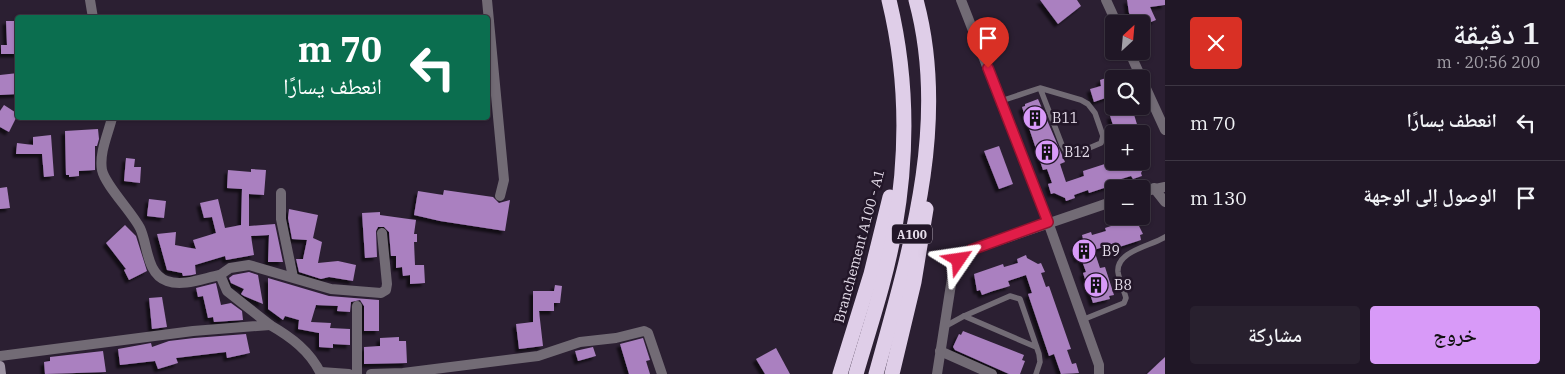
<!DOCTYPE html>
<html lang="ar">
<head>
<meta charset="utf-8">
<style>
  :root { --surface:#201726; --page:#28202e; --text:#f1f3f6; --muted:#a29fa7; --line:#3d3643; --accent:#d89af8 }
  body { margin:0; font-family:"IBM Plex Serif","Noto Naskh Arabic",serif; background:var(--page); color:var(--text); direction:rtl; height:100vh; display:flex; flex-direction:column; font-size:19px; white-space:nowrap }
  * { box-sizing:border-box; margin:0 }
  p { font-size:16px; color:var(--muted) }
  .icon { flex:none; width:28px; height:28px; fill:none; stroke:currentColor; stroke-width:2; stroke-linecap:round; stroke-linejoin:round }
  .map { position:relative; flex:1; overflow:hidden; direction:ltr }
  .drawer { display:flex; flex-direction:column; background:var(--surface); width:400px }
  .drawer>* { flex:none }
  .hud { position:absolute; left:15px; top:15px; width:475px; height:105px; border-radius:5px; box-shadow:0 1px 4px #0004,0 0 0 1px var(--line); direction:rtl; background:#0b6e4f; color:#fff; overflow:hidden }
  .needle { width:32px; rotate:26deg }
  .buttons { position:absolute; left:1105px; top:15px; display:grid; gap:10px }
  .buttons a { display:grid; place-items:center; width:45px; height:45px; border-radius:5px; background:var(--surface); box-shadow:0 1px 4px #0004,0 0 0 1px var(--line); font-size:25px }
  .pin { position:absolute; display:grid; place-items:center; width:42px; height:42px; color:#fff; margin:-51px -21px; border-radius:50% 50% 50% 0; rotate:-45deg; box-shadow:0 0 5px #0007 }
  .pin .icon { rotate:45deg }
  .me { position:absolute; width:55px; margin:-28px; rotate:58deg; stroke-linejoin:round; filter:drop-shadow(0 0 4px #0008) }
  .turn { display:flex; align-items:center; gap:18px; height:105px; padding:0 25px; font-size:22px }
  .turn .icon { width:65px; height:65px; stroke-width:2.5 }
  .turn b { display:block; font-size:35px; line-height:42px }
  .round { display:grid; place-items:center; flex:none; width:52px; height:52px; border-radius:5px; background:var(--page) }
  .summary { display:flex; align-items:center; justify-content:space-between; height:85px; padding:0 25px }
  h1 { font-size:30px; font-weight:600; line-height:38px }
  .cta { display:flex; gap:10px; margin-top:auto; padding:10px 25px }
  .cta a { flex:1; height:58px; border-radius:5px; background:var(--accent); color:#111; font-size:20px; font-weight:600; line-height:58px; text-align:center }
  .cta a+a { background:var(--page); color:var(--text) }
  ul { padding:0; list-style:none }
  li { display:flex; align-items:center; gap:15px; height:75px; padding:0 25px; border-top:1px solid var(--line) }
  li div { flex:1 }
  li b { display:block; font-size:19px }
  li em { font-style:normal }
  main { display:flex; flex:1; min-height:0 }
  .map>svg:first-child { display:block }
  .building { fill:#aa80c0; filter:url(#shadow) }
  .lines { fill:none; stroke-linecap:round; stroke-linejoin:round }
  .lane { stroke:#726b75; stroke-width:5.5 }
  .street { stroke:#726b75; stroke-width:10 }
  .secondary { stroke:#9d93a3; stroke-width:10 }
  .highway { stroke:#dfcee8; stroke-width:15 }
  .route-casing { stroke:#92132f; stroke-width:12 }
  .route { stroke:#e11d48; stroke-width:9 }
  .labels { text-anchor:middle; dominant-baseline:central; stroke-width:5; stroke-linejoin:round; paint-order:stroke }
  .shield { fill:#221628; stroke:#aba2b0; stroke-width:1 }
  .shield-label { font-size:12px; font-weight:bold; fill:#e6deeb }
  .poi-label { font-size:14px; fill:#e6deeb; stroke:#221628; text-anchor:start }
  .street-label { font-size:14px; fill:#e6deeb; stroke:#221628 }
</style>
</head>
<body>
<main>
<section class="drawer">
<div class="summary"><div><h1>1 دقيقة</h1><p>200 m · 20:56</p></div><a class="round" style="background:#d93025;color:#fff"><svg class="icon" aria-label="close" viewBox="0 0 24 24"><path d="M6 6l12 12M18 6L6 18"/></svg></a></div>
<ul>
<li><svg class="icon" aria-label="left" viewBox="0 0 24 24"><path d="M17 20v-9H6M10 6l-5 5 5 5"/></svg><div><b>انعطف يسارًا</b></div><em>70 m</em></li>
<li><svg class="icon" aria-label="arrive" viewBox="0 0 24 24"><path d="M6 21V4h12l-3 4 3 4H6"/></svg><div><b>الوصول إلى الوجهة</b></div><em>130 m</em></li>
</ul>
<div class="cta"><a>خروج</a><a>مشاركة</a></div>
</section>
<div class="map">
<svg width="1165" height="374" viewBox="0 0 1165 374">
  <defs>
    <filter id="shadow"><feDropShadow dx="-3.5" dy="3.5" stdDeviation="1" flood-color="#0009"/></filter>
  </defs>
  <rect width="100%" height="100%" fill="#2b1f32"/>
  <g class="building">
    <path d="M1040 0H1077L1081 6 1058 24Z"/>
    <path d="M1127 0H1165V5L1150 7 1156 20 1141 26V24H1135L1129 13Z"/>
    <path d="M6 21H16L18 25V54H1V45H7Z"/>
    <path d="M18 73V94L0 95V75Z"/>
    <path d="M1109 77 1111 83 1114 82V95L1094 102 1090 89 1101 86 1100 80Z"/>
    <path d="M1038 99 1065 162 1060 164 1066 182 1084 176 1083 171 1111 162 1112 167 1128 161H1141L1143 140 1150 161 1147 162 1141 173 1142 176 1133 179 1131 176 1118 180 1119 183 1089 193 1088 190 1074 195 1075 198 1066 201 1065 198 1054 193 1051 194 1048 184 1052 183 1047 169 1043 170 1022 107 1025 106V104Z"/>
    <path d="M4 105 18 114 9 132 0 127V111Z"/>
    <path d="M1112 106 1132 108 1140 134H1116L1110 116 1115 115Z"/>
    <path d="M98 129 99 139 97 146H95V170L79 171V176L69 177V175H66L65 131Z"/>
    <path d="M51 135 54 176 44 177 42 154H16L17 143 33 145V137Z"/>
    <path d="M999 146 1013 184 999 189 984 151Z"/>
    <path d="M126 158 135 159 134 167H141L140 183 124 181Z"/>
    <path d="M251 169 266 170 264 195 249 194V226L275 224 283 262H268L269 235 251 236 254 255 226 260 225 256 195 265 196 274 192 275 183 276 182 273 167 270 157 234 176 232 175 245 196 249 193 240 216 233 212 217 204 218 200 203 218 199 225 228 241 225 242 189 227 188 228 170 251 172Z"/>
    <path d="M7 187 10 208 0 209V188Z"/>
    <path d="M444 190 493 197 499 203 510 200 505 231 440 221 414 215 418 191 443 195Z"/>
    <path d="M149 199 166 201 164 218 147 216Z"/>
    <path d="M289 209 318 215 313 238 322 242 318 263 338 261 356 265 353 281 329 277 321 279 299 272 296 259H303L307 240 292 239 288 218Z"/>
    <path d="M380 212V215L416 220 414 234H417V242H414L415 265H424L425 283 410 284V275L403 276 402 267 396 268V256H391L389 232 384 227H378L376 231 377 257 365 258 362 213Z"/>
    <path d="M1135 218 1143 234 1140 235 1141 240 1113 249 1112 244 1094 250 1100 268 1105 267 1114 295 1109 296 1110 299 1093 303 1083 273 1086 272 1081 258 1078 260 1074 250 1083 239 1082 235 1091 232 1092 235 1106 231 1105 228Z"/>
    <path d="M125 225 136 236 147 271 129 280 124 270 126 269 106 243Z"/>
    <path d="M1026 255 1027 258 1038 264 1041 263 1045 272 1041 273 1046 287 1049 286 1071 349 1067 350 1072 364 1076 363 1079 373 1061 374 1054 354 1049 356 1028 294 1032 293 1026 275 1008 281 1010 286 993 291 982 295 980 290 977 291 974 274 1003 264 1004 267 1018 263 1017 259Z"/>
    <path d="M249 272 258 275 263 304 244 296 241 294 244 289 231 283 229 278 233 275Z"/>
    <path d="M268 278 329 296 379 300V331H364V306L360 300 351 302 350 312 337 311 338 306 316 305 311 322 331 323 330 328 350 329V345L333 344V348L319 347V333L298 329 299 320 285 316 283 320 268 309Z"/>
    <path d="M216 283 221 305 231 303 242 311 243 320 214 322 213 317 208 318 203 296 198 297 196 288Z"/>
    <path d="M555 285 562 286 560 303H554V311H539L543 346 519 349 516 324 533 322V291H554Z"/>
    <path d="M162 297 167 327 152 329 149 298Z"/>
    <path d="M963 331 1024 355 1022 360 1025 361 1020 374H1009L955 350 953 347 959 334 961 335Z"/>
    <path d="M246 334 250 353 227 358 226 352 176 358 178 363 158 369 155 361 120 365 118 349 151 343 152 347 169 341 194 338Z"/>
    <path d="M399 337V341H406L407 363 364 364V347L380 346V338Z"/>
    <path d="M643 338 650 360 646 361 650 374H629L620 344Z"/>
    <path d="M593 347 596 356 578 361 575 351Z"/>
    <path d="M776 348 790 374H765L756 359Z"/>
    <path d="M103 351 106 372 45 374 44 362 50 361V357Z"/>
    <path d="M1165 357V374H1147Z"/>
  </g>
  <g class="lines">
    <g class="lane">
      <path d="M1001 101 1040 88 1081 100 1088 104 1095 113 1103 136 1101 143 1075 154 1067 153 1062 145 1040 88"/>
      <path d="M1082 320 1124 303 1126 298C1124 290 1119 280 1118 272 1116 251 1151 246 1165 237"/>
      <path d="M944 327 964 316"/>
      <path d="M1036 347 964 316 1010 296 1020 299 1039 354 1040 362 1036 374"/>
    </g>
    <g class="street">
      <path d="M90 0 93 18"/>
      <path d="M487 0 504 180 500 196"/>
      <path d="M961 0 1048 222 1099 365V374"/>
      <path d="M1106 0 1117 24"/>
      <path d="M1129 51 1165 130"/>
      <path d="M112 118C108 134 99 153 102 170 105 185 132 212 140 228 148 244 146 274 167 281 183 287 204 278 220 275"/>
      <path d="M1154 188 1165 202"/>
      <path d="M1141 192 1165 187"/>
      <path d="M281 193V219L293 277"/>
      <path d="M357 306V374"/>
      <path d="M270 325C291 337 310 351 321 374"/>
      <path d="M940 351 992 374"/>
      <path d="M0 356 193 331 270 325 227 291 220 275 230 268 249 265 331 289 381 293 386 290 387 284 382 233"/>
      <path d="M321 372 349 374"/>
      <path d="M371 374 403 373 538 356 580 342 616 338 644 331 648 333 662 374"/>
      <path d="M937 374 952 278 959 260 971 250 1114 201"/>
    </g>
    <path class="secondary" d="M0 366 1 374"/>
    <g class="highway">
      <path d="M840 374 871 274 890 197"/>
      <path d="M856 374C870 326 887 276 895 227 908 152 907 74 889 0"/>
      <path d="M876 374C909 254 950 125 916 0"/>
      <path d="M892 374 914 282 926 209"/>
    </g>
  </g>
  <g class="lines">
    <defs>
      <path id="route" d="M959 260 971 250 1048 222 988 68"/>
    </defs>
    <use href="#route" class="route-casing"/>
    <use href="#route" class="route"/>
  </g>
  <defs>
    <symbol id="building-disc" viewBox="-11 -11 22 22"><circle r="9.5" fill="#d89af8" stroke="#221628"/><path d="M-4-6H4V6H1V3H-1V6H-4ZM-2.5-4.3h1.7v1.8h-1.7ZM.8-4.3h1.7v1.8H.8ZM-2.5-1h1.7V.8h-1.7ZM.8-1h1.7V.8H.8Z" fill="#111"/></symbol>
  </defs>
  <g fill-rule="evenodd">
    <use href="#building-disc" x="1021" y="104" width="28" height="28"/>
    <use href="#building-disc" x="1033" y="138" width="28" height="28"/>
    <use href="#building-disc" x="1070" y="237" width="28" height="28"/>
    <use href="#building-disc" x="1082" y="271" width="28" height="28"/>
  </g>
  <g class="labels">
    <rect class="shield" x="892" y="224.5" width="40" height="19" rx="4"/>
    <g class="shield-label">
      <text x="912" y="234">A100</text>
    </g>
    <g class="poi-label">
      <text x="1052" y="118">B11</text>
      <text x="1064" y="152">B12</text>
      <text x="1102" y="251">B9</text>
      <text x="1114" y="285">B8</text>
    </g>
    <g class="street-label">
      <text transform="translate(859 246) rotate(-75)">Branchement A100 - A1</text>
    </g>
  </g>
</svg>
<div class="buttons">
<a><svg class="needle" viewBox="-14 -14 28 28"><path d="M0-13l5 13h-10z" fill="#e53935"/><path d="M0 13l5-13h-10z" fill="#a29fa7"/></svg></a>
<a><svg class="icon" aria-label="search" viewBox="0 0 24 24"><circle cx="10" cy="10" r="6"/><path d="M15 15l6 6"/></svg></a>
<a>+</a>
<a>−</a>
</div>
<div class="pin" style="left:988px;top:68px;background:#d93025"><svg class="icon" aria-label="arrive" viewBox="0 0 24 24"><path d="M6 21V4h12l-3 4 3 4H6"/></svg></div>
<svg class="me" style="left:959px;top:260px" viewBox="-20 -20 40 40"><path d="M0-17L14 15 0 8-14 15z" fill="#e11d48" stroke="#fff" stroke-width="4"/></svg>
<div class="hud">
<div class="turn"><svg class="icon" aria-label="left" viewBox="0 0 24 24"><path d="M17 20v-9H6M10 6l-5 5 5 5"/></svg><div><b>70 m</b>انعطف يسارًا</div></div>
</div>
</div>
</main>
</body>
</html>
